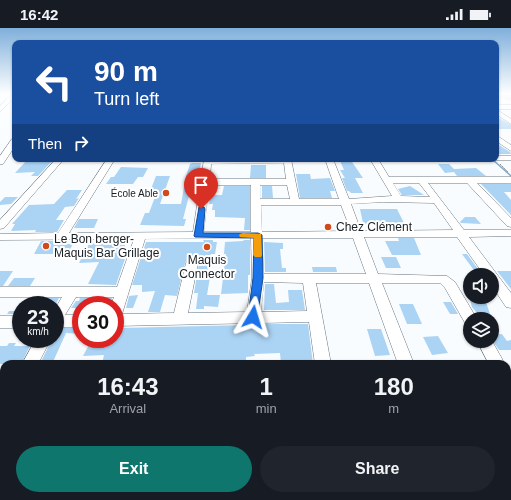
<!DOCTYPE html>
<html lang="en">
<head>
<meta charset="utf-8">
<style>
  :root { --surface:#171b24; --page:#20242c; --text:#f1f3f6; --muted:#9ea1a6; --accent:#0f766e }
  body { margin:0; font-family:Helvetica,sans-serif; background:var(--page); color:var(--text); height:100vh; display:flex; flex-direction:column; font-size:15px; white-space:nowrap }
  * { box-sizing:border-box; margin:0 }
  p { font-size:13px; color:var(--muted) }
  .icon { flex:none; width:22px; height:22px; fill:none; stroke:currentColor; stroke-width:2; stroke-linecap:round; stroke-linejoin:round }
  .map { position:relative; flex:1; overflow:hidden }
  .side { position:absolute; left:0px; top:332px; width:511px; height:140px; display:flex; flex-direction:column; background:var(--surface); border-radius:12px 12px 0 0; box-shadow:0 1px 3px #0004 }
  .side>* { flex:none }
  .hud { position:absolute; left:12px; top:12px; width:487px; height:122px; border-radius:8px; box-shadow:0 1px 3px #0004; background:#1a4fa0; color:#fff; overflow:hidden }
  .tools { position:absolute; left:463px; top:240px; display:grid; gap:8px }
  .tools a { display:grid; place-items:center; width:36px; height:36px; border-radius:50%; background:var(--surface); box-shadow:0 1px 3px #0004; font-size:20px }
  .speed { position:absolute; left:12px; top:268px; display:flex; gap:8px; font-size:20px; font-weight:700; text-align:center }
  .speed>* { display:grid; place-content:center; width:52px; height:52px; border-radius:50%; background:var(--surface); box-shadow:0 1px 3px #0004; line-height:1 }
  .speed small { font-size:10px; font-weight:400 }
  .speed .limit { border:6px solid #d22; background:#fff; color:#111 }
  .pin { position:absolute; display:grid; place-items:center; width:34px; height:34px; color:#fff; margin:-41px -17px; border-radius:50% 50% 50% 0; rotate:-45deg; box-shadow:0 0 4px #0007 }
  .pin .icon { rotate:45deg }
  .me { position:absolute; width:44px; margin:-22px; rotate:7deg; stroke-linejoin:round; filter:drop-shadow(0 0 3px #0008) }
  .turn { display:flex; align-items:center; gap:14px; height:84px; padding:0 16px; font-size:18px }
  .turn .icon { width:52px; height:52px; stroke-width:2.5 }
  .turn b { display:block; font-size:28px; line-height:34px }
  .then { display:flex; align-items:center; height:38px; padding:0 16px; background:#0003; gap:8px; font-size:15px }
  .eta { display:flex; justify-content:space-evenly; align-items:center; height:68px; text-align:center }
  .eta b { font-size:24px; font-weight:700; line-height:28px }
  .primary-button { display:flex; gap:8px; margin-top:auto; padding:8px 16px }
  .primary-button a { flex:1; height:46px; border-radius:24px; background:var(--accent); color:#fff; font-size:16px; font-weight:700; line-height:46px; text-align:center }
  .primary-button a+a { background:var(--page); color:var(--text) }
  .status { display:flex; justify-content:space-between; align-items:center; height:28px; padding:0 20px; background:var(--surface); direction:ltr }
  .status svg { height:11px; fill:currentColor }
  .map>svg:first-child { display:block }
  .lines { fill:none; stroke-linecap:round; stroke-linejoin:round }
  .stream { stroke:#82a8c8; stroke-width:1.5 }
  .building { fill:#abd3f4 }
  .minor-casing { stroke:#697680; stroke-width:1 }
  .major-casing { stroke:#d6d6d7; stroke-width:1 }
  .path { stroke:#84888b; stroke-width:1; stroke-dasharray:2 1; stroke-linecap:butt }
  .minor { fill:#fff; fill-rule:evenodd }
  .major { fill:#facabb; fill-rule:evenodd }
  .route { fill:#1a73e8; stroke:#114b97 }
  .slow { fill:#f59e0b }
  .poi-dot { fill:#d24a1a; stroke:#fff; stroke-width:1.5 }
  .labels { text-anchor:middle; dominant-baseline:central; stroke-width:4; stroke-linejoin:round; paint-order:stroke }
  .far-poi-label { font-size:10px; fill:#191e22; stroke:#fff; text-anchor:end }
  .poi-label { font-size:12px; fill:#191e22; stroke:#fff; text-anchor:start }
</style>
</head>
<body>
<div class="status"><b>16:42</b><svg viewBox="0 0 49 12"><path d="M0 12V9h3v3zM5 12V6h3v6zM10 12V3h3v9zM15 12V0h3v12zM26 1h20v11H26zM47 4h2v5h-2z"/></svg></div>
<div class="map">
<svg width="511" height="472" viewBox="0 0 511 472">
  <rect width="100%" height="100%" fill="#f9fcfe"/>
  <g class="lines">
    <path class="stream" d="M492 131 511 148"/>
  </g>
  <g class="building">
    <path d="M496 88 511 97V101H496Z"/>
    <path d="M496 115 510 124 511 126H496Z"/>
    <path d="M28 131H54L38 148H31L35 144 15 145Z"/>
    <path d="M342 131H350L363 150H355L363 165H351L349 163H347L342 150H345L340 142H344L340 133H343Z"/>
    <path d="M192 135H201L196 164H190L183 191H186L184 198 140 197 145 185H149L155 169H148L156 148H170L160 176H181L186 148 190 136Z"/>
    <path d="M438 136H449L454 141 476 140 486 148H457L454 144 445 145Z"/>
    <path d="M251 137H266V150H250Z"/>
    <path d="M121 139 148 140 143 149H138L133 156H106L111 149H114Z"/>
    <path d="M296 146H310L311 151 330 150 335 163H330L332 170H300Z"/>
    <path d="M481 156H511V164H504L511 172V187Z"/>
    <path d="M224 158H250V202H244L245 190 215 189V182H212L213 176H209L211 167H222Z"/>
    <path d="M262 158H272L273 170H262Z"/>
    <path d="M410 158 424 167H402L398 161Z"/>
    <path d="M67 162H82L76 171 79 170 74 178 65 179 56 192H64L57 204H35L36 202 11 203 15 196H12L29 177 54 176Z"/>
    <path d="M5 169H18L11 176 0 177V174Z"/>
    <path d="M360 181H397L407 201 377 199 376 198 363 195Z"/>
    <path d="M465 189H475L481 196 461 195 460 194Z"/>
    <path d="M79 191H98L94 200H74Z"/>
    <path d="M398 210H414L421 227H392L385 213H399Z"/>
    <path d="M203 212H213V214H217L215 226H211L206 249H210L207 267H220L218 279 204 278V281H196L198 265H194L199 235 196 230H188L185 235 177 268 165 267 160 284H148L155 263 142 264V257H132L146 214H204Z"/>
    <path d="M244 212H250V247H248V265L221 266 226 226H224L225 214 243 213Z"/>
    <path d="M41 213H56L54 216H73L67 226H34Z"/>
    <path d="M110 214 126 215 122 225H127L116 257 88 256 99 234 79 235 89 216Z"/>
    <path d="M264 214 283 215V221H280L282 240H286V244H265Z"/>
    <path d="M462 226H467L478 241H473Z"/>
    <path d="M381 229H396L401 240H386Z"/>
    <path d="M312 239H336L337 244H313Z"/>
    <path d="M0 243H13L3 258H0Z"/>
    <path d="M497 243H511V261Z"/>
    <path d="M14 250H35L30 258H8Z"/>
    <path d="M265 256H274L276 275 289 274 288 262H302L305 282H264Z"/>
    <path d="M138 267 133 280H126L129 268Z"/>
    <path d="M34 270H59L55 278V277H29Z"/>
    <path d="M80 270H112L110 277H81V286H75L78 280H71L76 273H79Z"/>
    <path d="M470 272 486 274 490 286 494 291H482L472 279Z"/>
    <path d="M22 273H30L27 277H21V286H7L9 283H15Z"/>
    <path d="M443 274H451L458 286H450Z"/>
    <path d="M399 276H413L422 296H407Z"/>
    <path d="M265 296H308L313 336H281L280 325 254 326 255 328 246 329V333H238V335L197 336H182V334L157 333V335L145 336H102L104 327 83 328 92 311H115L119 300 247 297V298H265Z"/>
    <path d="M58 300H81V306L66 305 52 336H40L52 311H55V302Z"/>
    <path d="M367 301H381L390 327 375 328Z"/>
    <path d="M502 306 507 313 511 312V322H499L492 312V307Z"/>
    <path d="M438 308 448 325 432 327 423 309Z"/>
    <path d="M9 315H16L14 318H30L21 336H0V318H7Z"/>
  </g>
  <g class="lines">
    <defs>
      <g id="minor">
        <path d="M13 65H15V69L0 84V78Z"/>
        <rect x="496" y="77" width="15" height="4"/>
        <path d="M496 81 511 91V96L496 86Z"/>
        <path d="M496 107 511 117V123L496 113Z"/>
        <path d="M12 111H15V118L3 136H0V128Z"/>
        <path d="M496 128H511V132H493L496 131Z"/>
        <path d="M56 131H64L4 200 0 201V192Z"/>
        <path d="M107 131H115L69 205 193 204 204 131H291L299 171H339L325 131H333L349 171 392 168 370 131H378L389 149H511V155H477L511 190V199L507 198 467 155H428L464 202H511V208L469 209 511 265V280L506 279 492 258V247H484L457 209H364L378 246 447 248 455 254 477 291H470V297L465 295 445 260 440 255H382L414 336H398L369 255H316L331 336H315L309 294 115 298V277H111L114 269H76L65 287H81V299H55V281L62 269H0V259H117L134 211 0 212V206L58 205ZM284 135 286 151H210L211 136ZM393 155H419L430 169 401 168ZM209 157H251V204H204ZM260 157H287L290 171H260ZM384 174 434 175 453 202 361 203 351 176ZM261 177H341L351 203 262 204ZM251 210 252 250 247 284 188 285 198 235 196 232H188L186 235 174 285 122 286 145 211ZM262 210H353L366 246H264ZM264 254 303 255 307 283 261 284Z"/>
        <rect x="0" y="288" width="21" height="12"/>
        <path d="M36 311H51L38 336H22Z"/>
        <path d="M477 313H492L505 336H489Z"/>
        <path d="M507 344 511 346V367L507 365Z"/>
        <rect x="0" y="355" width="4" height="16"/>
        <path d="M4 373V396L0 398V375Z"/>
        <path d="M0 455H4V468H13L11 472H0Z"/>
        <path d="M137 468H157L156 472H136Z"/>
        <rect x="258" y="468" width="20" height="4"/>
        <path d="M339 468H359L360 472H340Z"/>
        <path d="M446 468H466L467 472H447Z"/>
      </g>
      <path id="major" d="M496 65 511 68V72L496 69Z"/>
    </defs>
    <use href="#minor" class="minor-casing"/>
    <use href="#major" class="major-casing"/>
    <path class="path" d="M500 136 508 144"/>
    <use href="#minor" class="minor"/>
    <use href="#major" class="major"/>
  </g>
  <linearGradient id="sky" x2="0" y2="1"><stop stop-color="#7fafdb"/><stop offset="0.5" stop-color="#fcfeff"/><stop offset="1" stop-color="#fcfeff" stop-opacity="0"/></linearGradient>
  <rect width="511" height="131" fill="url(#sky)"/>
  <path class="route" d="M199 179H204L205 181 203 205H258L262 207 263 250 257 292 253 293 249 292 248 289 253 250 254 210 195 209 194 208Z"/>
  <path class="slow" d="M243 205 261 206 262 227 261 229H255L253 227 254 210 240 209 239 207 240 206Z"/>
  <g class="poi-dot">
    <circle cx="166" cy="165" r="4"/>
    <circle cx="328" cy="199" r="4"/>
    <circle cx="46" cy="218" r="4"/>
    <circle cx="207" cy="219" r="4"/>
  </g>
  <g class="labels">
    <g class="far-poi-label">
      <text x="158" y="165">École Able</text>
    </g>
    <g class="poi-label">
      <text x="336" y="199">Chez Clément</text>
      <text x="54" y="211">Le Bon berger-<tspan x="54" dy="14">Maquis Bar Grillage</tspan></text>
      <text x="207" y="232" text-anchor="middle">Maquis<tspan x="207" dy="14">Connector</tspan></text>
    </g>
  </g>
</svg>
<div class="tools">
<a><svg class="icon" aria-label="sound" viewBox="0 0 24 24"><path d="M4 9h4l5-4v14l-5-4H4zM17 9q2 3 0 6"/></svg></a>
<a><svg class="icon" aria-label="layers" viewBox="0 0 24 24"><path d="M12 4l9 5-9 5-9-5zM3 14l9 5 9-5"/></svg></a>
</div>
<div class="speed"><div>23<small>km/h</small></div><div class="limit">30</div></div>
<div class="pin" style="left:201px;top:181px;background:#d93025"><svg class="icon" aria-label="arrive" viewBox="0 0 24 24"><path d="M6 21V4h12l-3 4 3 4H6"/></svg></div>
<svg class="me" style="left:253px;top:289px" viewBox="-20 -20 40 40"><path d="M0-17L14 15 0 8-14 15z" fill="#1a73e8" stroke="#fff" stroke-width="4"/></svg>
<div class="hud">
<div class="turn"><svg class="icon" aria-label="left" viewBox="0 0 24 24"><path d="M17 20v-9H6M10 6l-5 5 5 5"/></svg><div><b>90 m</b>Turn left</div></div>
<div class="then">Then<svg class="icon" aria-label="right" viewBox="0 0 24 24"><path d="M7 20v-9h11M14 6l5 5-5 5"/></svg></div>
</div>
<section class="side">
<div class="eta">
<div><b>16:43</b><p>Arrival</p></div>
<div><b>1</b><p>min</p></div>
<div><b>180</b><p>m</p></div>
</div>
<div class="primary-button"><a>Exit</a><a>Share</a></div>
</section>
</div>
</body>
</html>
